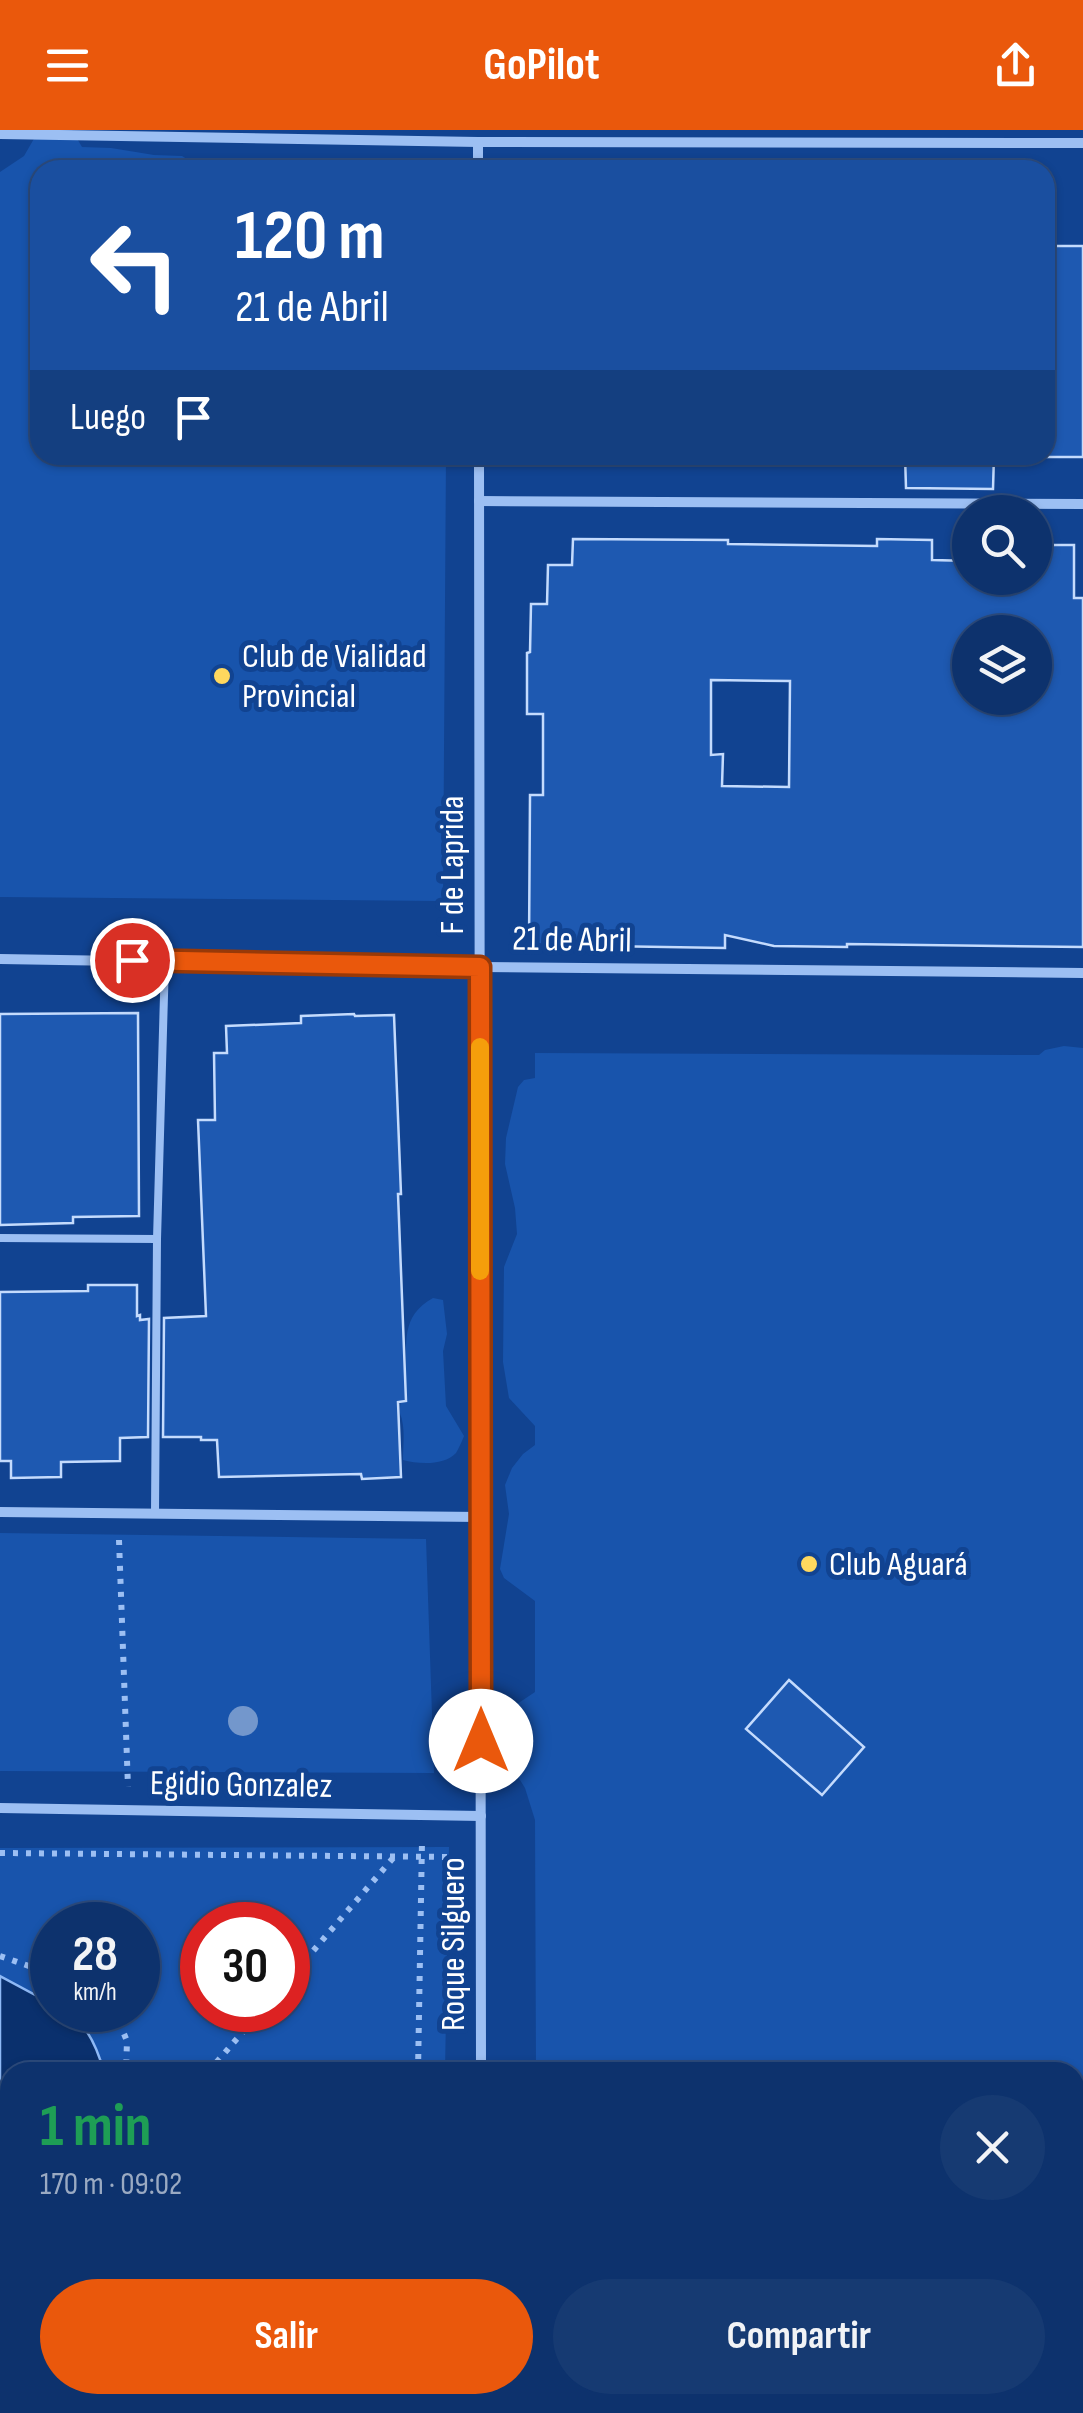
<!DOCTYPE html>
<html lang="es">
<head>
<meta charset="utf-8">
<style>
  :root { --surface:#0d326d; --page:#163a72; --text:#f1f3f6; --muted:#9aaac2; --line:#2d4d80; --accent:#ea580c }
  body { margin:0; font-family:"Sofia Sans Condensed",sans-serif; background:var(--page); color:var(--text); height:100vh; display:flex; flex-direction:column; font-size:38px; white-space:nowrap }
  * { box-sizing:border-box; margin:0 }
  p { font-size:32px; color:var(--muted) }
  .icon { flex:none; width:55px; height:55px; fill:none; stroke:currentColor; stroke-width:2; stroke-linecap:round; stroke-linejoin:round }
  .map { position:relative; flex:1; overflow:hidden }
  .panel { position:absolute; left:0px; top:1932px; width:1085px; height:352px; display:flex; flex-direction:column; background:var(--surface); border-radius:30px 30px 0 0; box-shadow:0 2px 8px #0004,0 0 0 2px var(--line) }
  .panel>* { flex:none }
  .hud { position:absolute; left:30px; top:30px; width:1025px; height:305px; border-radius:30px; box-shadow:0 2px 8px #0004,0 0 0 2px var(--line); background:#1a4fa0; color:#fff; overflow:hidden }
  .buttons { position:absolute; left:952px; top:365px; display:grid; gap:20px }
  .buttons a { display:grid; place-items:center; width:100px; height:100px; border-radius:50%; background:var(--surface); box-shadow:0 2px 8px #0004,0 0 0 2px var(--line); font-size:50px }
  .speed { position:absolute; left:30px; top:1772px; display:flex; gap:20px; font-size:50px; font-weight:700; text-align:center }
  .speed>* { display:grid; place-content:center; width:130px; height:130px; border-radius:50%; background:var(--surface); box-shadow:0 2px 8px #0004,0 0 0 2px var(--line); line-height:1 }
  .speed small { font-size:25px; font-weight:400 }
  .speed .limit { border:15px solid #d22; background:#fff; color:#111 }
  .pin { position:absolute; display:grid; place-items:center; width:85px; height:85px; color:#fff; margin:-42px; border:5px solid #fff; border-radius:50%; box-shadow:0 2px 10px #0007 }
  .me { position:absolute; width:110px; margin:-55px; rotate:0deg; stroke-linejoin:round; filter:drop-shadow(0 0 8px #0008) }
  .turn { display:flex; align-items:center; gap:35px; height:210px; padding:0 40px; font-size:45px }
  .turn .icon { width:130px; height:130px; stroke-width:2.5 }
  .turn b { display:block; font-size:70px; line-height:85px }
  .then { display:flex; align-items:center; height:95px; padding:0 40px; background:#0003; gap:20px; font-size:38px }
  .round { display:grid; place-items:center; flex:none; width:105px; height:105px; border-radius:52px; background:var(--page) }
  .head { display:flex; align-items:center; justify-content:space-between; height:170px; padding:0 40px }
  h1 { font-size:60px; font-weight:700; line-height:75px; color:#1e9e55 }
  .button { display:flex; gap:20px; margin-top:auto; padding:20px 40px }
  .button a { flex:1; height:115px; border-radius:60px; background:var(--accent); color:#fff; font-size:40px; font-weight:700; line-height:115px; text-align:center }
  .button a+a { background:var(--page); color:var(--text) }
  header { display:flex; justify-content:space-between; align-items:center; height:130px; padding:0 40px; background:var(--accent); color:#fff; font-size:45px; font-weight:700 }
  .map>svg:first-child { display:block }
  .green { fill:#1854ac; fill-rule:evenodd }
  .water { fill:#0a306d; stroke:#8eb9f6; stroke-width:2.5 }
  .building { fill:#1e59b1; stroke:#c4dbfd; stroke-width:2.5; fill-rule:evenodd }
  .lines { fill:none; stroke-linecap:round; stroke-linejoin:round }
  .path { stroke:#9cbff3; stroke-width:6; stroke-dasharray:5 8; stroke-linecap:butt }
  .service { stroke:#9cbff3; stroke-width:8 }
  .minor { stroke:#9cbff3; stroke-width:10 }
  .tree { fill:#7397cc }
  .route-casing { stroke:#983908; stroke-width:25 }
  .route { stroke:#ea580c; stroke-width:18 }
  .slow { stroke:#f59e0b; stroke-width:18 }
  .poi-dot { fill:#ffd85e; stroke:#114391; stroke-width:4 }
  .labels { text-anchor:middle; dominant-baseline:central; stroke-width:10; stroke-linejoin:round; paint-order:stroke }
  .poi-label { font-size:35px; fill:#fff; stroke:#114391; text-anchor:start }
  .street-label { font-size:35px; fill:#fff; stroke:#114391 }
</style>
</head>
<body>
<header><svg class="icon" aria-label="menu" viewBox="0 0 24 24"><path d="M4 6h16M4 12h16M4 18h16"/></svg>GoPilot<svg class="icon" aria-label="share" viewBox="0 0 24 24"><path d="M12 15V3M7 8l5-5 5 5M5 13v7h14v-7"/></svg></header>
<div class="map">
<svg width="1083" height="2283" viewBox="0 0 1083 2283">
  <rect width="100%" height="100%" fill="#114391"/>
  <g class="green">
    <path d="M39 0H72L82 17 111 18 154 25 182 26 198 36 199 40H40V325H446L443 771 0 767V42L24 26Z"/>
    <path d="M1064 916 1083 918V2283H536V2275H1075V1942H536L535 1690 525 1658 515 1642 505 1597 507 1589 517 1574 535 1562V1471L504 1448 500 1439 509 1384 505 1355 512 1338 523 1324 535 1315V1296L509 1268 503 1232 504 1137 517 1104 515 1078 505 1034 506 1008 518 957 524 950 535 948V923L1039 925 1045 920Z"/>
    <path d="M433 1168 443 1170 447 1204 443 1221 446 1276 464 1306C463 1309 458 1320 456 1323 444 1336 418 1334 403 1330 403 1317 405 1303 402 1290 402 1288 400 1285 400 1283 399 1270 406 1257 406 1244 407 1214 400 1186 433 1168Z"/>
    <path d="M0 1403 426 1409 434 1643 0 1641Z"/>
    <path d="M449 1717 445 1942H10V2275H441V2283H0V1718ZM52 1795H138V1880H52ZM202 1795H288V1880H202Z"/>
  </g>
  <path class="water" d="M0 1846 52 1874V1880C83 1880 97 1917 104 1942H10V2275H14V2283H0Z"/>
  <g class="building">
    <rect x="1045" y="116" width="38" height="211"/>
    <path d="M905 325H994L993 359 906 358Z"/>
    <path d="M573 409 728 410V414L877 416V409L932 410V430L970 431V448H1035V415H1074V468H1083V817L847 814V817L774 816 725 805V818L605 816V818H529L530 665H543V584H527V523L530 522 531 474H547L548 435H572ZM970 502H1035V568H970ZM711 550 790 551 789 657 722 656 723 624 711 625Z"/>
    <path d="M138 883 139 1086 73 1087V1093L0 1095V884Z"/>
    <path d="M354 884 355 886 394 885 401 1064H398L406 1271 398 1272 401 1347 362 1349 361 1344 219 1347 217 1310H201V1307H163L164 1188 206 1186 198 990H215L214 923H227L226 896 301 893V886Z"/>
    <path d="M88 1155H137V1186L140 1185V1190L149 1189 148 1307 120 1308V1331L61 1332V1347L11 1348V1331H0V1162L88 1161Z"/>
    <path d="M789 1550 864 1617 822 1665 746 1599Z"/>
  </g>
  <g class="lines">
    <g class="path">
      <path d="M119 1410 128 1657"/>
      <path d="M0 1723 454 1727"/>
      <path d="M0 1826 52 1844"/>
      <path d="M288 1850 394 1727"/>
      <path d="M114 1880 127 1911 126 1942"/>
      <path d="M208 1942 262 1880"/>
      <path d="M418 1942 422 1711"/>
      <path d="M141 2275 143 2283"/>
      <path d="M101 2283 127 2275"/>
      <path d="M255 2283 256 2275"/>
      <path d="M414 2283V2275"/>
    </g>
    <g class="service">
      <path d="M0 1108 157 1109"/>
      <path d="M155 1383 157 1109 165 831"/>
    </g>
    <g class="minor">
      <path d="M0 4 478 12 1083 13"/>
      <path d="M478 12V40"/>
      <path d="M479 325 481 1942"/>
      <path d="M479 371 1083 374"/>
      <path d="M0 829 480 837 1083 843"/>
      <path d="M0 1382 481 1387"/>
      <path d="M0 1678 481 1686"/>
      <path d="M482 2275V2283"/>
    </g>
  </g>
  <circle class="tree" cx="243" cy="1591" r="15"/>
  <g class="lines">
    <defs>
      <path id="route" d="M132 830 480 837 481 1611"/>
    </defs>
    <use href="#route" class="route-casing"/>
    <use href="#route" class="route"/>
    <path class="slow" d="M480 917V1141"/>
  </g>
  <g class="poi-dot">
    <circle cx="222" cy="546" r="10"/>
    <circle cx="809" cy="1434" r="10"/>
  </g>
  <g class="labels">
    <g class="poi-label">
      <text x="242" y="526">Club de Vialidad<tspan x="242" dy="40">Provincial</tspan></text>
      <text x="829" y="1434">Club Aguará</text>
    </g>
    <g class="street-label">
      <text transform="translate(452 735) rotate(-90)">F de Laprida</text>
      <text transform="translate(572 810) rotate(1)">21 de Abril</text>
      <text transform="translate(241 1655) rotate(1)">Egidio Gonzalez</text>
      <text transform="translate(453 1814) rotate(-90)">Roque Silguero</text>
    </g>
  </g>
</svg>
<div class="buttons">
<a><svg class="icon" aria-label="search" viewBox="0 0 24 24"><circle cx="10" cy="10" r="6"/><path d="M15 15l6 6"/></svg></a>
<a><svg class="icon" aria-label="layers" viewBox="0 0 24 24"><path d="M12 4l9 5-9 5-9-5zM3 14l9 5 9-5"/></svg></a>
</div>
<div class="speed"><div>28<small>km/h</small></div><div class="limit">30</div></div>
<div class="pin" style="left:132px;top:830px;background:#d93025"><svg class="icon" aria-label="arrive" viewBox="0 0 24 24"><path d="M6 21V4h12l-3 4 3 4H6"/></svg></div>
<svg class="me" style="left:481px;top:1611px" viewBox="-20 -20 40 40"><circle r="19" fill="#fff"/><path d="M0-13L10 11 0 6-10 11z" fill="#ea580c"/></svg>
<div class="hud">
<div class="turn"><svg class="icon" aria-label="left" viewBox="0 0 24 24"><path d="M17 20v-9H6M10 6l-5 5 5 5"/></svg><div><b>120 m</b>21 de Abril</div></div>
<div class="then">Luego<svg class="icon" aria-label="arrive" viewBox="0 0 24 24"><path d="M6 21V4h12l-3 4 3 4H6"/></svg></div>
</div>
<section class="panel">
<div class="head"><div><h1>1 min</h1><p>170 m · 09:02</p></div><a class="round"><svg class="icon" aria-label="close" viewBox="0 0 24 24"><path d="M6 6l12 12M18 6L6 18"/></svg></a></div>
<div class="button"><a>Salir</a><a>Compartir</a></div>
</section>
</div>
</body>
</html>
